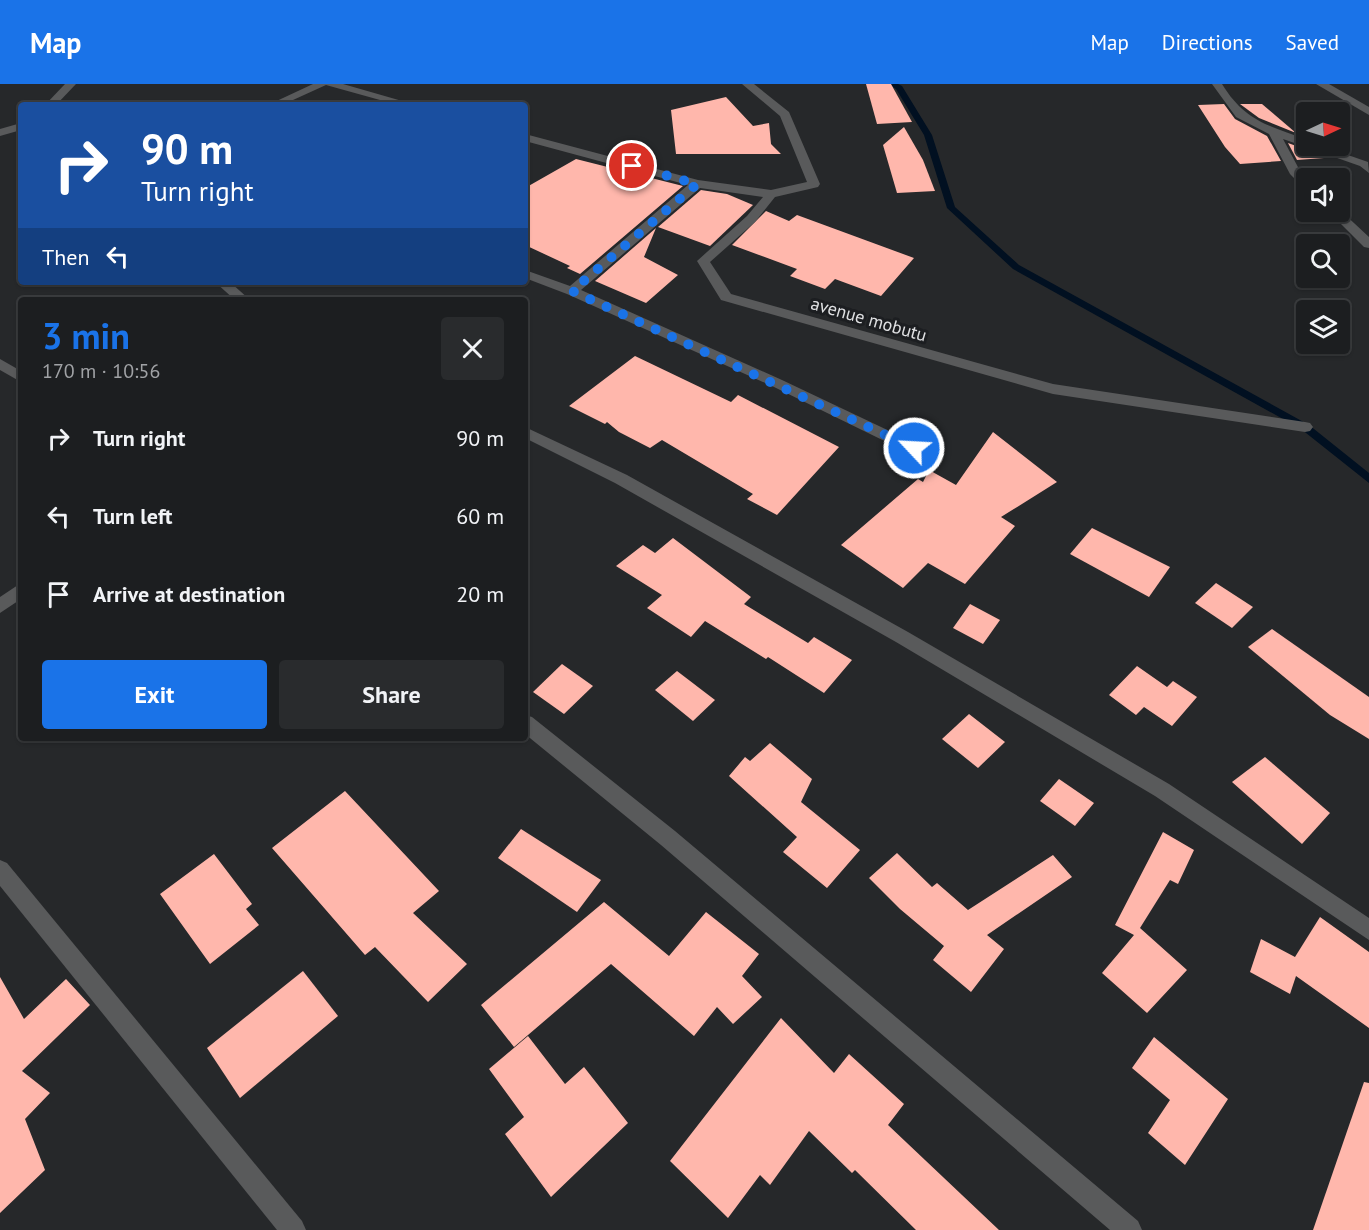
<!DOCTYPE html>
<html lang="en">
<head>
<meta charset="utf-8">
<style>
  :root { --surface:#1c1e20; --page:#292b2d; --text:#f1f3f6; --muted:#a0a2a5; --line:#3a3c3e; --accent:#1a73e8 }
  body { margin:0; font-family:"PT Sans",sans-serif; background:var(--page); color:var(--text); height:100vh; display:flex; flex-direction:column; font-size:22px; white-space:nowrap }
  * { box-sizing:border-box; margin:0 }
  p { font-size:20px; color:var(--muted) }
  .icon { flex:none; width:33px; height:33px; fill:none; stroke:currentColor; stroke-width:2; stroke-linecap:round; stroke-linejoin:round }
  .map { position:relative; flex:1; overflow:hidden }
  .sheet { position:absolute; left:18px; top:213px; width:510px; height:444px; display:flex; flex-direction:column; background:var(--surface); border-radius:6px; box-shadow:0 2px 4px #0004,0 0 0 2px var(--line) }
  .sheet>* { flex:none }
  .hud { position:absolute; left:18px; top:18px; width:510px; height:183px; border-radius:6px; box-shadow:0 2px 4px #0004,0 0 0 2px var(--line); background:#1a4fa0; color:#fff; overflow:hidden }
  .needle { width:39px; rotate:86deg }
  .buttons { position:absolute; left:1296px; top:18px; display:grid; gap:12px }
  .buttons a { display:grid; place-items:center; width:54px; height:54px; border-radius:6px; background:var(--surface); box-shadow:0 2px 4px #0004,0 0 0 2px var(--line); font-size:30px }
  .pin { position:absolute; display:grid; place-items:center; width:51px; height:51px; color:#fff; margin:-26px; border:3px solid #fff; border-radius:50%; box-shadow:0 2px 6px #0007 }
  .me { position:absolute; width:66px; margin:-33px; rotate:295deg; stroke-linejoin:round; filter:drop-shadow(0 0 4px #0008) }
  .turn { display:flex; align-items:center; gap:21px; height:126px; padding:0 24px; font-size:27px }
  .turn .icon { width:78px; height:78px; stroke-width:2.5 }
  .turn b { display:block; font-size:42px; line-height:51px }
  .then { display:flex; align-items:center; height:57px; padding:0 24px; background:#0003; gap:12px; font-size:22px }
  .round { display:grid; place-items:center; flex:none; width:63px; height:63px; border-radius:6px; background:var(--page) }
  .head { display:flex; align-items:center; justify-content:space-between; height:102px; padding:0 24px }
  h1 { font-size:36px; font-weight:700; line-height:45px; color:var(--accent) }
  .primary-button { display:flex; gap:12px; margin-top:auto; padding:12px 24px }
  .primary-button a { flex:1; height:69px; border-radius:6px; background:var(--accent); color:#fff; font-size:24px; font-weight:700; line-height:69px; text-align:center }
  .primary-button a+a { background:var(--page); color:var(--text) }
  ul { padding:0; list-style:none }
  li { display:flex; align-items:center; gap:18px; height:78px; padding:0 24px }
  li div { flex:1 }
  li b { display:block; font-size:22px }
  li em { font-style:normal }
  header { display:flex; align-items:center; gap:36px; box-sizing:border-box; height:84px; padding:0 30px; background:var(--accent); color:#fff }
  header strong { font-size:28px }
  nav { display:flex; gap:33px; margin-inline-start:auto; font-size:21px }
  .map>svg:first-child { display:block }
  .lines { fill:none; stroke-linecap:round; stroke-linejoin:round }
  .stream { fill:#011021; fill-rule:evenodd }
  .building { fill:#ffb7ac }
  .street { fill:#595a5b; fill-rule:evenodd }
  .route { stroke:#1a73e8; stroke-width:10; stroke-dasharray:0 18 }
  .labels { text-anchor:middle; dominant-baseline:central; stroke-width:6; stroke-linejoin:round; paint-order:stroke }
  .far-street-label { font-size:18px; fill:#dfe0e2; stroke:#1c1e21 }
</style>
</head>
<body>
<header>
<strong>Map</strong>
<nav><a>Map</a><a>Directions</a><a>Saved</a></nav>
</header>
<div class="map">
<svg width="1369" height="1146" viewBox="0 0 1369 1146">
  <rect width="100%" height="100%" fill="#26282a"/>
  <g class="lines">
    <path class="stream" d="M889 0H898L902 2 932 51 955 123 1019 181 1309 341 1369 389V399L1301 345 1013 185 947 124 924 51 896 5Z"/>
  </g>
  <g class="building">
    <path d="M866 0H891L912 38 877 40Z"/>
    <path d="M726 13 753 42 769 39 771 60 781 70H676L671 26Z"/>
    <path d="M1224 20 1235 35 1267 52 1281 77 1240 80 1225 63 1198 21Z"/>
    <path d="M1240 20H1262L1296 49 1259 34Z"/>
    <path d="M904 43 923 76 935 107 897 109 883 61Z"/>
    <path d="M1288 59 1321 71 1324 74 1297 76Z"/>
    <path d="M576 75 683 102 580 190 567 184 570 182 525 161V104Z"/>
    <path d="M701 106 727 110 753 121 710 162 658 143Z"/>
    <path d="M766 127 789 137 797 131 914 174 881 212 835 195 825 205 790 192 797 185 732 161Z"/>
    <path d="M656 144 644 173 678 191 646 219 595 197Z"/>
    <path d="M635 272 731 318 738 311 839 363 777 431 747 415 753 410 662 356 650 364 619 348 607 338 605 340 569 322Z"/>
    <path d="M993 348 1057 398 1001 433 1015 442 965 500 928 479 903 504 841 461 918 395 923 398 929 386 956 401Z"/>
    <path d="M1092 444 1170 483 1149 513 1070 470Z"/>
    <path d="M673 454 751 513 744 520 808 559 814 553 852 576 824 609 768 573 766 575 705 537 691 553 647 524 662 511 616 482 643 461 655 469Z"/>
    <path d="M1216 499 1253 523 1232 544 1195 519Z"/>
    <path d="M970 520 1000 536 983 560 953 544Z"/>
    <path d="M1272 545 1369 613V655L1330 631 1248 563Z"/>
    <path d="M562 580 593 602 564 630 533 608Z"/>
    <path d="M1137 582 1167 603 1173 597 1197 613 1172 642 1144 623 1136 631 1109 611Z"/>
    <path d="M677 587 715 616 693 637 655 606Z"/>
    <path d="M969 630 1005 658 978 684 942 655Z"/>
    <path d="M770 659 812 695 801 718 860 766 827 804 783 768 797 753 729 692 745 673 750 677Z"/>
    <path d="M1265 673 1330 729 1302 760 1232 698Z"/>
    <path d="M1059 695 1094 719 1075 742 1040 717Z"/>
    <path d="M345 707 439 807 413 829 467 880 428 918 375 863 365 871 272 764Z"/>
    <path d="M521 745 601 796 577 828 498 774Z"/>
    <path d="M1163 748 1194 766 1178 800 1170 796 1140 844 1187 886 1147 929 1102 889 1134 851 1115 841Z"/>
    <path d="M897 769 932 803 937 799 968 826 1053 771 1072 793 987 851 1004 865 971 908 933 876 944 862 900 825 869 794Z"/>
    <path d="M214 770 252 820 246 825 259 841 210 880 160 810Z"/>
    <path d="M604 818 669 872 706 828 759 870 742 892 762 913 733 940 717 923 694 952 611 880 514 963 481 921Z"/>
    <path d="M1320 833 1369 868V944L1296 892 1290 910 1250 888 1261 855 1295 873Z"/>
    <path d="M303 887 338 932 240 1014 207 964Z"/>
    <path d="M0 893 24 935 66 895 90 921 22 987 50 1009 25 1035 45 1086 0 1129Z"/>
    <path d="M781 934 834 989 849 970 904 1020 888 1041 999 1146H916L855 1086 852 1089 809 1047 770 1101 760 1091 728 1134 670 1077Z"/>
    <path d="M528 952 565 1000 584 983 628 1039 551 1113 505 1050 524 1033 489 985Z"/>
    <path d="M1154 953 1228 1015 1185 1081 1148 1049 1170 1016 1132 984Z"/>
    <path d="M1364 998 1369 999V1146H1313Z"/>
  </g>
  <g class="lines">
    <g class="street">
      <path d="M65 0H76L56 21H45Z"/>
      <path d="M313 0H343L416 21H398L326 1 282 21H268Z"/>
      <path d="M742 0H754L789 28 820 100 818 103 775 113 755 138 710 178 731 210 1053 300 1305 338 1310 339 1313 343 1310 347 1305 348 1053 310 721 216 697 177 747 132 763 113 700 104 581 206 782 296 919 361 922 365 919 369H909L772 302 567 210 525 194V186L570 202 688 101 525 57V50L698 96 771 106 807 98 780 32Z"/>
      <path d="M1212 0H1222C1244 36 1268 42 1306 55V62H1322L1368 78 1369 89 1360 82 1283 55 1299 85 1308 94 1306 102H1302L1290 90 1269 50 1236 33Z"/>
      <path d="M1316 0H1329L1369 23V31Z"/>
      <path d="M21 39V46L0 52V45Z"/>
      <path d="M1340 126 1369 153V164L1364 163 1329 128H1340Z"/>
      <path d="M215 198H230L250 216H235Z"/>
      <path d="M0 275 21 287V298L0 286Z"/>
      <path d="M525 343 627 391 908 548 1169 700 1369 834V856L1155 712 896 558 615 399 525 354Z"/>
      <path d="M21 499V515L0 529V513Z"/>
      <path d="M525 631 532 633 675 747 1138 1137 1142 1146H1110L661 761 525 650Z"/>
      <path d="M0 776 7 779 302 1137 306 1146H277L0 802Z"/>
    </g>
  </g>
  <g class="lines">
    <path class="route" d="M632 82 697 100 572 207 914 364"/>
  </g>
  <g class="labels">
    <g class="far-street-label">
      <text transform="translate(869 235) rotate(16)">avenue mobutu</text>
    </g>
  </g>
</svg>
<div class="buttons">
<a><svg class="needle" viewBox="-14 -14 28 28"><path d="M0-13l5 13h-10z" fill="#e53935"/><path d="M0 13l5-13h-10z" fill="#a0a2a5"/></svg></a>
<a><svg class="icon" aria-label="sound" viewBox="0 0 24 24"><path d="M4 9h4l5-4v14l-5-4H4zM17 9q2 3 0 6"/></svg></a>
<a><svg class="icon" aria-label="search" viewBox="0 0 24 24"><circle cx="10" cy="10" r="6"/><path d="M15 15l6 6"/></svg></a>
<a><svg class="icon" aria-label="layers" viewBox="0 0 24 24"><path d="M12 4l9 5-9 5-9-5zM3 14l9 5 9-5"/></svg></a>
</div>
<div class="pin" style="left:632px;top:82px;background:#d93025"><svg class="icon" aria-label="arrive" viewBox="0 0 24 24"><path d="M6 21V4h12l-3 4 3 4H6"/></svg></div>
<svg class="me" style="left:914px;top:364px" viewBox="-20 -20 40 40"><circle r="17" fill="#1a73e8" stroke="#fff" stroke-width="3"/><path d="M0-11L8 9 0 5-8 9z" fill="#fff"/></svg>
<div class="hud">
<div class="turn"><svg class="icon" aria-label="right" viewBox="0 0 24 24"><path d="M7 20v-9h11M14 6l5 5-5 5"/></svg><div><b>90 m</b>Turn right</div></div>
<div class="then">Then<svg class="icon" aria-label="left" viewBox="0 0 24 24"><path d="M17 20v-9H6M10 6l-5 5 5 5"/></svg></div>
</div>
<section class="sheet">
<div class="head"><div><h1>3 min</h1><p>170 m · 10:56</p></div><a class="round"><svg class="icon" aria-label="close" viewBox="0 0 24 24"><path d="M6 6l12 12M18 6L6 18"/></svg></a></div>
<ul>
<li><svg class="icon" aria-label="right" viewBox="0 0 24 24"><path d="M7 20v-9h11M14 6l5 5-5 5"/></svg><div><b>Turn right</b></div><em>90 m</em></li>
<li><svg class="icon" aria-label="left" viewBox="0 0 24 24"><path d="M17 20v-9H6M10 6l-5 5 5 5"/></svg><div><b>Turn left</b></div><em>60 m</em></li>
<li><svg class="icon" aria-label="arrive" viewBox="0 0 24 24"><path d="M6 21V4h12l-3 4 3 4H6"/></svg><div><b>Arrive at destination</b></div><em>20 m</em></li>
</ul>
<div class="primary-button"><a>Exit</a><a>Share</a></div>
</section>
</div>
</body>
</html>
